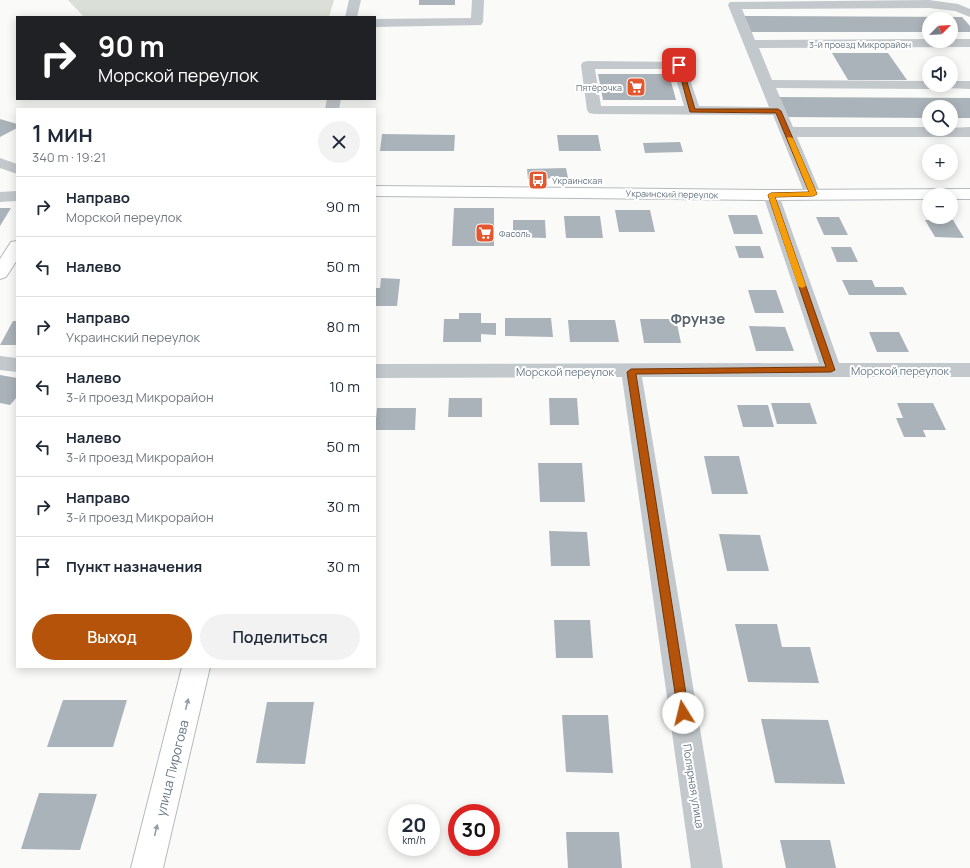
<!DOCTYPE html>
<html lang="ru">
<head>
<meta charset="utf-8">
<style>
  :root { --surface:#fff; --page:#f2f2f3; --text:#1f2937; --muted:#747a83; --line:#e0e1e3; --accent:#b45309 }
  body { margin:0; font-family:Manrope,sans-serif; background:var(--page); color:var(--text); height:100vh; display:flex; flex-direction:column; font-size:15px; white-space:nowrap }
  * { box-sizing:border-box; margin:0 }
  p { font-size:13px; color:var(--muted) }
  .icon { flex:none; width:22px; height:22px; fill:none; stroke:currentColor; stroke-width:2; stroke-linecap:round; stroke-linejoin:round }
  .map { position:relative; flex:1; overflow:hidden }
  .sheet { position:absolute; left:16px; top:108px; width:360px; height:560px; display:flex; flex-direction:column; background:var(--surface); border-radius:0px; box-shadow:0 2px 10px #0003 }
  .sheet>* { flex:none }
  .banner { position:absolute; left:16px; top:16px; width:360px; height:84px; border-radius:0px; box-shadow:0 2px 10px #0003; background:#202124; color:#fff; overflow:hidden }
  .needle { width:26px; rotate:66deg }
  .controls { position:absolute; left:922px; top:12px; display:grid; gap:8px }
  .controls a { display:grid; place-items:center; width:36px; height:36px; border-radius:50%; background:var(--surface); box-shadow:0 2px 10px #0003; font-size:20px }
  .speed { position:absolute; left:388px; top:804px; display:flex; gap:8px; font-size:20px; font-weight:700; text-align:center }
  .speed>* { display:grid; place-content:center; width:52px; height:52px; border-radius:50%; background:var(--surface); box-shadow:0 2px 10px #0003; line-height:1 }
  .speed small { font-size:10px; font-weight:400 }
  .speed .limit { border:6px solid #d22; background:#fff; color:#111 }
  .pin { position:absolute; display:grid; place-items:center; width:34px; height:34px; color:#fff; margin:-17px; border-radius:8px; box-shadow:0 2px 6px #0006 }
  .me { position:absolute; width:44px; margin:-22px; rotate:351deg; stroke-linejoin:round; filter:drop-shadow(0 0 3px #0008) }
  .turn { display:flex; align-items:center; gap:14px; height:84px; padding:0 16px; font-size:18px }
  .turn .icon { width:52px; height:52px; stroke-width:2.5 }
  .turn b { display:block; font-size:28px; line-height:34px }
  .round { display:grid; place-items:center; flex:none; width:42px; height:42px; border-radius:21px; background:var(--page) }
  .headline { display:flex; align-items:center; justify-content:space-between; height:68px; padding:0 16px }
  h1 { font-size:24px; font-weight:600; line-height:30px }
  .button { display:flex; gap:8px; margin-top:auto; padding:8px 16px }
  .button a { flex:1; height:46px; border-radius:24px; background:var(--accent); color:#fff; font-size:16px; font-weight:600; line-height:46px; text-align:center }
  .button a+a { background:var(--page); color:var(--text) }
  ul { padding:0; list-style:none }
  li { display:flex; align-items:center; gap:12px; height:60px; padding:0 16px; border-top:1px solid var(--line) }
  li div { flex:1 }
  li b { display:block; font-size:15px }
  li em { font-style:normal }
  .map>svg:first-child { display:block }
  .green { fill:#dadfd7 }
  .building { fill:#aab3b9 }
  .lines { fill:none; stroke-linecap:round; stroke-linejoin:round }
  .major-casing { stroke:#b5babe; stroke-width:2 }
  .minor { fill:#c3c8cc; fill-rule:evenodd }
  .major { fill:#fff; fill-rule:evenodd }
  .oneway { fill:#939fa8 }
  .route { fill:#b45309; stroke:#753606 }
  .slow { fill:#f59e0b }
  .labels { text-anchor:middle; dominant-baseline:central; stroke-width:4; stroke-linejoin:round; paint-order:stroke }
  .far-street-label { font-size:9px; fill:#657683; stroke:#fff }
  .far-poi-label { font-size:9px; fill:#657683; stroke:#fff; text-anchor:start }
  .street-label { font-size:11px; fill:#657683; stroke:#fff }
  .near-street-label { font-size:13px; fill:#657683; stroke:#fff }
  .district-label { font-size:15px; font-weight:bold; fill:#57646e; stroke:#fff }
</style>
</head>
<body>
<div class="map">
<svg width="970" height="868" viewBox="0 0 970 868">
  <rect width="100%" height="100%" fill="#fafaf8"/>
  <path class="green" d="M68 0H334L329 17H84Z"/>
  <g class="building">
    <rect x="419" y="0" width="36" height="5"/>
    <path d="M743 16 962 17 970 26V32H951V19H929V32H750Z"/>
    <path d="M832 53H888L907 80H848Z"/>
    <path d="M598 74H669L676 100H603Z"/>
    <path d="M776 97 970 98V118H951V107H929V118L786 117Z"/>
    <path d="M0 119 17 124V128L0 137Z"/>
    <path d="M382 134 455 135 454 151H380Z"/>
    <path d="M557 135H598L601 151H559Z"/>
    <path d="M680 142 683 152 645 153 643 143Z"/>
    <path d="M566 168 568 178 528 179 527 169Z"/>
    <path d="M0 208H11L0 226Z"/>
    <path d="M454 208H494V246H452Z"/>
    <path d="M615 210H650L655 232H619Z"/>
    <path d="M728 215H757L763 234H734Z"/>
    <path d="M564 216H600L603 238H566Z"/>
    <path d="M816 217H839L848 235H824Z"/>
    <path d="M513 220H545L546 238 513 237Z"/>
    <path d="M925 220H953L964 238 935 237Z"/>
    <path d="M735 246H760L764 258H739Z"/>
    <path d="M831 247H851L858 262H837Z"/>
    <path d="M381 278 400 279 397 306H375V288H380Z"/>
    <path d="M842 280H872L875 287H903L907 295H849Z"/>
    <path d="M748 290H776L784 313H755Z"/>
    <path d="M459 313H481V323H496V335L481 334V342H443L444 319H459Z"/>
    <path d="M505 318H551L553 337 505 336Z"/>
    <path d="M640 319H676L681 343H644Z"/>
    <path d="M568 320H615L619 342H570Z"/>
    <path d="M13 321H17V345H0Z"/>
    <path d="M749 326 785 327 794 351H756Z"/>
    <path d="M869 332H899L909 352H877Z"/>
    <path d="M0 375 17 378V397L10 405 0 403Z"/>
    <path d="M449 398H482V417H448Z"/>
    <path d="M549 398H577L579 425H550Z"/>
    <path d="M771 403H810L817 424H777Z"/>
    <path d="M897 403H933L946 430H923L926 437H904L896 418H903Z"/>
    <path d="M737 405H768L774 427H743Z"/>
    <path d="M377 408H416L415 430H375Z"/>
    <path d="M704 456H739L748 494H712Z"/>
    <path d="M538 463H582L585 502H540Z"/>
    <path d="M549 531 587 532 590 566H551Z"/>
    <path d="M719 534 760 535 769 571H727Z"/>
    <path d="M554 620H590L593 658H556Z"/>
    <path d="M735 624H777L782 647H810L819 683 748 682Z"/>
    <path d="M63 700H127L113 747H47Z"/>
    <path d="M267 702H314L305 764 256 763Z"/>
    <path d="M562 715H608L613 773 566 772Z"/>
    <path d="M761 719 828 720 845 784 775 783Z"/>
    <path d="M39 793 97 794 80 850 21 849Z"/>
    <path d="M566 832H619L622 868H568Z"/>
    <path d="M780 840H830L836 868H786Z"/>
  </g>
  <g class="lines">
    <defs>
      <g id="major">
        <path d="M375 186 771 190 970 189V199H951V195H929V199L771 200 375 196Z"/>
        <path d="M17 241V260L6 277 0 279V259L11 242Z"/>
        <path d="M182 667H210L163 868H131Z"/>
      </g>
    </defs>
    <use href="#major" class="major-casing"/>
    <g class="minor">
      <path d="M349 0H361L357 17H345Z"/>
      <path d="M472 0H484L483 22 481 25 375 27V19L471 18Z"/>
      <path d="M929 0 958 4 970 9V17L955 11 929 8 742 9 755 40 929 39V41H951V39H970V47L759 48 772 80 929 81V85H936L934 88 929 89 776 88 793 127H929V129L970 127V137H797L821 194 819 198 813 199 807 198 805 194 773 115 594 114 589 113 587 110 581 65 583 62 588 61 684 62 699 106 769 107 728 5 730 2ZM595 69H673L684 106H601Z"/>
      <path d="M951 81H970V89L946 88 944 85H951Z"/>
      <path d="M327 99H341L339 109H325Z"/>
      <path d="M0 158 17 164V174L0 168Z"/>
      <path d="M771 190 777 191 779 195 839 363H970V377H642L723 868H691L622 377 375 378V364L819 363 763 195 765 191Z"/>
      <path d="M17 191V201L0 202V192Z"/>
      <path d="M0 356 17 358V372L0 370Z"/>
    </g>
    <use href="#major" class="major"/>
  </g>
  <defs><path id="oneway-solid" d="M-6-.8H1V-3.2L6.5 0L1 3.2V.8H-6Z"/></defs>
  <g class="oneway">
    <use href="#oneway-solid" transform="translate(187 704) rotate(-76)"/>
    <use href="#oneway-solid" transform="translate(156 830) rotate(-76)"/>
  </g>
  <path class="route" d="M677 64 682 65 695 109H778L781 111 817 194 813 196 775 197 835 370 831 372 636 374 689 713 688 717 683 718 679 717 678 713 627 372 631 369 826 367 768 195 771 193 809 192 776 113 690 112Z"/>
  <path class="slow" d="M788 137 793 138 817 194 813 196 775 197 806 286 802 288 798 286 768 195 771 193 809 192 787 138Z"/>
  <defs>
    <symbol id="supermarket-square" viewBox="-11 -11 22 22"><rect x="-9" y="-9" width="18" height="18" rx="4" fill="#e4572e" stroke="#fff"/><path d="M-6-5.5h2.5l.6 2H6L4.5 2H-2.5L-4.4-4H-6ZM-1.5 3.2a1.3 1.3 0 1 0 .1 0ZM3 3.2a1.3 1.3 0 1 0 .1 0Z" fill="#fff"/></symbol>
    <symbol id="bus-square" viewBox="-11 -11 22 22"><rect x="-9" y="-9" width="18" height="18" rx="4" fill="#e4572e" stroke="#fff"/><path d="M-5-6H5V4H4V6H2V4H-2V6H-4V4H-5ZM-3.5-4V0h7V-4ZM-3.5 1.2v1.5H-2V1.2ZM2 1.2v1.5H3.5V1.2Z" fill="#fff"/></symbol>
  </defs>
  <g fill-rule="evenodd">
    <use href="#supermarket-square" x="625" y="76" width="22" height="22"/>
    <use href="#bus-square" x="527" y="169" width="22" height="22"/>
    <use href="#supermarket-square" x="474" y="222" width="22" height="22"/>
  </g>
  <g class="labels">
    <g class="far-street-label">
      <text x="860" y="44">3-й проезд Микрорайон</text>
      <text transform="translate(672 194) rotate(1)">Украинский переулок</text>
    </g>
    <g class="far-poi-label">
      <text x="622" y="87" text-anchor="end">Пятёрочка</text>
      <text x="552" y="180">Украинская</text>
      <text x="499" y="233">Фасоль</text>
    </g>
    <g class="street-label">
      <text x="900" y="370">Морской переулок</text>
      <text x="565" y="371">Морской переулок</text>
      <text transform="translate(694 786) rotate(81)">Полярная улица</text>
    </g>
    <g class="near-street-label">
      <text transform="translate(172 768) rotate(-76)">улица Пирогова</text>
    </g>
    <g class="district-label">
      <text x="698" y="318">Фрунзе</text>
    </g>
  </g>
</svg>
<div class="controls">
<a><svg class="needle" viewBox="-14 -14 28 28"><path d="M0-13l5 13h-10z" fill="#e53935"/><path d="M0 13l5-13h-10z" fill="#747a83"/></svg></a>
<a><svg class="icon" aria-label="sound" viewBox="0 0 24 24"><path d="M4 9h4l5-4v14l-5-4H4zM17 9q2 3 0 6"/></svg></a>
<a><svg class="icon" aria-label="search" viewBox="0 0 24 24"><circle cx="10" cy="10" r="6"/><path d="M15 15l6 6"/></svg></a>
<a>+</a>
<a>−</a>
</div>
<div class="speed"><div>20<small>km/h</small></div><div class="limit">30</div></div>
<div class="pin" style="left:679px;top:65px;background:#d93025"><svg class="icon" aria-label="arrive" viewBox="0 0 24 24"><path d="M6 21V4h12l-3 4 3 4H6"/></svg></div>
<svg class="me" style="left:683px;top:713px" viewBox="-20 -20 40 40"><circle r="19" fill="#fff"/><path d="M0-13L10 11 0 6-10 11z" fill="#b45309"/></svg>
<div class="banner">
<div class="turn"><svg class="icon" aria-label="right" viewBox="0 0 24 24"><path d="M7 20v-9h11M14 6l5 5-5 5"/></svg><div><b>90 m</b>Морской переулок</div></div>
</div>
<section class="sheet">
<div class="headline"><div><h1>1 мин</h1><p>340 m · 19:21</p></div><a class="round"><svg class="icon" aria-label="close" viewBox="0 0 24 24"><path d="M6 6l12 12M18 6L6 18"/></svg></a></div>
<ul>
<li><svg class="icon" aria-label="right" viewBox="0 0 24 24"><path d="M7 20v-9h11M14 6l5 5-5 5"/></svg><div><b>Направо</b><p>Морской переулок</p></div><em>90 m</em></li>
<li><svg class="icon" aria-label="left" viewBox="0 0 24 24"><path d="M17 20v-9H6M10 6l-5 5 5 5"/></svg><div><b>Налево</b></div><em>50 m</em></li>
<li><svg class="icon" aria-label="right" viewBox="0 0 24 24"><path d="M7 20v-9h11M14 6l5 5-5 5"/></svg><div><b>Направо</b><p>Украинский переулок</p></div><em>80 m</em></li>
<li><svg class="icon" aria-label="left" viewBox="0 0 24 24"><path d="M17 20v-9H6M10 6l-5 5 5 5"/></svg><div><b>Налево</b><p>3-й проезд Микрорайон</p></div><em>10 m</em></li>
<li><svg class="icon" aria-label="left" viewBox="0 0 24 24"><path d="M17 20v-9H6M10 6l-5 5 5 5"/></svg><div><b>Налево</b><p>3-й проезд Микрорайон</p></div><em>50 m</em></li>
<li><svg class="icon" aria-label="right" viewBox="0 0 24 24"><path d="M7 20v-9h11M14 6l5 5-5 5"/></svg><div><b>Направо</b><p>3-й проезд Микрорайон</p></div><em>30 m</em></li>
<li><svg class="icon" aria-label="arrive" viewBox="0 0 24 24"><path d="M6 21V4h12l-3 4 3 4H6"/></svg><div><b>Пункт назначения</b></div><em>30 m</em></li>
</ul>
<div class="button"><a>Выход</a><a>Поделиться</a></div>
</section>
</div>
</body>
</html>
